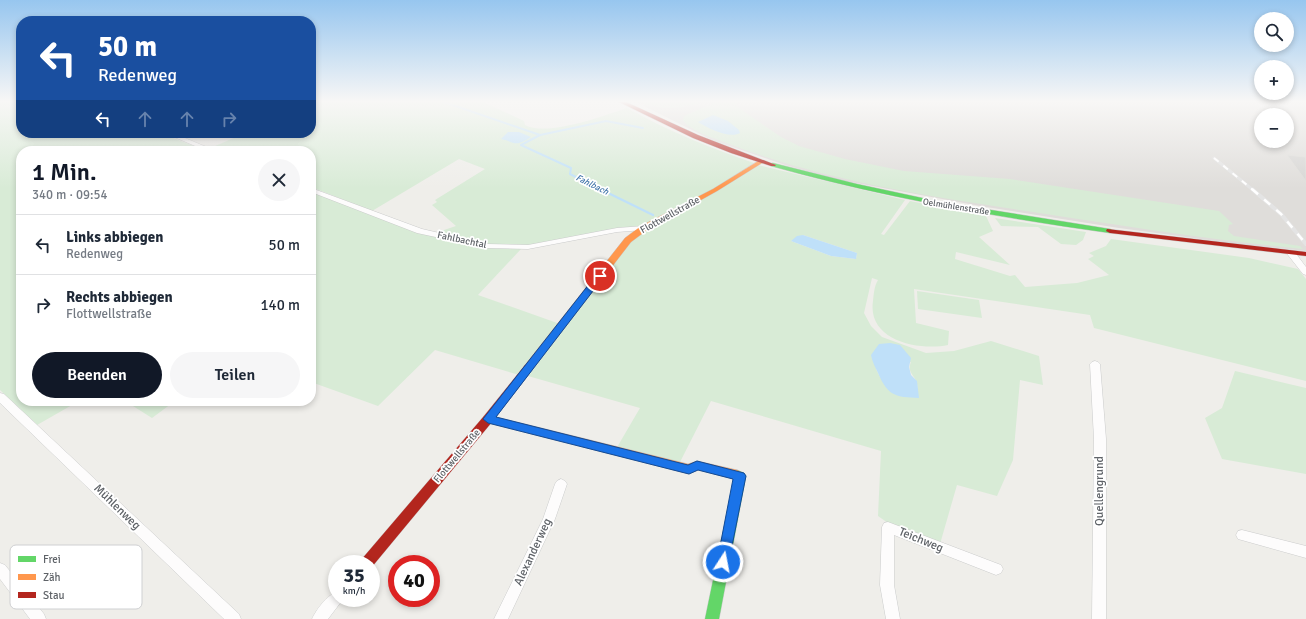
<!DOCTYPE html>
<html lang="de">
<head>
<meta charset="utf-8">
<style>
  :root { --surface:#fff; --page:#f6f6f7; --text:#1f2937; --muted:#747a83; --line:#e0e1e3; --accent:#111827 }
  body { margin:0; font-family:Signika,sans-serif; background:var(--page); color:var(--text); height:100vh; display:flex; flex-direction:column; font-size:15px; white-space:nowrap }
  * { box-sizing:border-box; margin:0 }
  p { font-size:13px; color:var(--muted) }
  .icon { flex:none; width:22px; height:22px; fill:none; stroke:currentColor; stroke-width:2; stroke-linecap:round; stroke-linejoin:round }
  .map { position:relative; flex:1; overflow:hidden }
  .drawer { position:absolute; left:16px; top:146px; width:300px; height:260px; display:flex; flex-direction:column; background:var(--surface); border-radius:16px; box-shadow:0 2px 6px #0003 }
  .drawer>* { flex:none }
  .hud { position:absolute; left:16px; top:16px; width:300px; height:122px; border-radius:16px; box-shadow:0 2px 6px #0003; background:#1a4fa0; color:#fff; overflow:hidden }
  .controls { position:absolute; left:1254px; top:12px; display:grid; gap:8px }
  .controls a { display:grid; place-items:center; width:40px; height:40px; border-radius:50%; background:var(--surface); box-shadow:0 2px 6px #0003; font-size:20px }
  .speed { position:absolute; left:328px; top:555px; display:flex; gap:8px; font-size:20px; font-weight:700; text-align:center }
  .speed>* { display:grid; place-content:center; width:52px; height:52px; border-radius:50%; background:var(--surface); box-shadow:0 2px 6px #0003; line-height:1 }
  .speed small { font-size:10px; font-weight:400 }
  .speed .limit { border:6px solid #d22; background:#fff; color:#111 }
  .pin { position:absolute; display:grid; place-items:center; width:34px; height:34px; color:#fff; margin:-17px; border:2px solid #fff; border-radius:50%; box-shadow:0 1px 4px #0007 }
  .me { position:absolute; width:44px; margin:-22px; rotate:11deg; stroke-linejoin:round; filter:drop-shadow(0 0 3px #0008) }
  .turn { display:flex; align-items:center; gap:14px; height:84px; padding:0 16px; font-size:18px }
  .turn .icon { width:52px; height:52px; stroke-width:2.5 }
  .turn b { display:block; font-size:28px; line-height:34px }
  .lanes { display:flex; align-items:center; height:38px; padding:0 16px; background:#0003; justify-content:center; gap:20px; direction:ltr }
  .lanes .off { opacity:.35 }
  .round { display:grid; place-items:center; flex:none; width:42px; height:42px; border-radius:21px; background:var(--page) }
  .head { display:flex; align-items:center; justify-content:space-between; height:68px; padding:0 16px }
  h1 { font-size:24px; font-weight:600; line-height:30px; color:var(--accent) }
  .action { display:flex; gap:8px; margin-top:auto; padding:8px 16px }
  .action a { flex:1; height:46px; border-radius:24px; background:var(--accent); color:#fff; font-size:16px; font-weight:600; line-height:46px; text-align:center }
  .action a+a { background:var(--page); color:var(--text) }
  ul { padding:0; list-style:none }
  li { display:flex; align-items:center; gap:12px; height:60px; padding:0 16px; border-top:1px solid var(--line) }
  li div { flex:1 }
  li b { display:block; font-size:15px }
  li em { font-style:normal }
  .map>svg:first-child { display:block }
  .industrial { fill:#dfddda; fill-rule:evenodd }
  .green { fill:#d8ebd6; fill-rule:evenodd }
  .water { fill:#bfe0f9 }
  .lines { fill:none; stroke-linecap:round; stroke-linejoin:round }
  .stream-far1 { stroke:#bfe0f9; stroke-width:2 }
  .stream { stroke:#bfe0f9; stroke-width:2.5 }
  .building { fill:#d6d5d3; stroke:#deddd9 }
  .street-casing { stroke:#cbcccc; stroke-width:1 }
  .fast-casing { stroke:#cacacb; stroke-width:1 }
  .slow-casing { stroke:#cacacb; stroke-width:1 }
  .jam-casing { stroke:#cacacb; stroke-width:1 }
  .street { fill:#fdfcfc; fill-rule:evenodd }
  .fast { fill:#63d668; fill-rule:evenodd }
  .slow { fill:#ff974d; fill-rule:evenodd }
  .jam { fill:#b3261e; fill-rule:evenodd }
  .rail-far1-casing { stroke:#e4e4e4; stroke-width:3 }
  .rail-casing { stroke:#e4e4e4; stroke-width:4 }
  .rail-far1 { stroke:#fff; stroke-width:2; stroke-dasharray:6; stroke-linecap:butt }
  .rail { stroke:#fff; stroke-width:2.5; stroke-dasharray:8; stroke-linecap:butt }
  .route { fill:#1a73e8; stroke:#114b97 }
  .labels { text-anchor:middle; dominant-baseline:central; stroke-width:3.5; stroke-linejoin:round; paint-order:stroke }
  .far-water-label { font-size:9px; font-style:italic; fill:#4174aa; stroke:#fff }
  .far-street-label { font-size:9px; fill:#5f6368; stroke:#fff }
  .street-label { font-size:10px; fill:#5f6368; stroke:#fff }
  .near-street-label { font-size:12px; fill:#5f6368; stroke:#fff }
  .key { fill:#fff; stroke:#cfd0d2; stroke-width:1 }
  .key-label { font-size:11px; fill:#5f6368 }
</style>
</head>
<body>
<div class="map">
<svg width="1306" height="619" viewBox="0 0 1306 619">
  <rect width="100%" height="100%" fill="#efeeea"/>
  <path class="industrial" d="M634 101H1306V251L1238 244 1119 228 980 206 840 180 785 165 712 140ZM1261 115H1287V141H1261Z"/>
  <g class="green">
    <path d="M0 101H21V133H160L207 151H21V401H79L37 425 0 390Z"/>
    <path d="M311 101H481L524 121 525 125C547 137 603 116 627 108 668 131 710 148 754 163L715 189 644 227 528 246 490 245 435 233 456 226 432 205 437 202 435 200 485 169 459 159 372 211 311 187V151H221L213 147 245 133H311Z"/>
    <path d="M639 101H705C686 109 658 111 639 101Z"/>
    <path d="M718 101H741L736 104V106L781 137 799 146 845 159 904 171 1010 179 1219 211 1233 224 1229 225 1228 231 1234 236 1300 246 1303 249C1213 240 1124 226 1033 212 929 196 824 181 724 142 713 138 689 130 683 120L684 116Z"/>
    <path d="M758 165 905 200 881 234 884 235 910 201 986 216 993 231 979 237 1010 265 956 252 955 259 1010 276 1015 275 1025 287 1077 283 1109 275 1088 259 1094 256 1089 253 1106 246 1111 239 1249 258 1298 269 1306 279V381L1094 328 1090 315 914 289 916 323 949 331 948 345C918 351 867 340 873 301 874 293 874 287 878 280L872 278 864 313 871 326 882 337 926 353 954 351 991 341 1039 356 1043 385 1020 380 1013 460 997 496 957 485 940 544 888 523 878 516 881 451 711 401 679 464 616 449 640 408 528 376 627 246 635 238ZM803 235 857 253 856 259 831 256 791 241ZM911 362C907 371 913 374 916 381 918 384 917 390 917 394L880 377 876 369Z"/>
    <path d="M311 191 385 220 488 247 522 248 478 295 560 324 519 375 435 350 378 406 311 382Z"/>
    <path d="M995 218 1086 232 1083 240 1076 245 1061 244 1038 227 1001 226Z"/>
    <path d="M917 291 979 300 982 318 918 309Z"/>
    <path d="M1235 371 1306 388V474L1222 459 1205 418 1222 408Z"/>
    <path d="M125 401H175L152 418Z"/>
  </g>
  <g class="water">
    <path d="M713 115 728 121 739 130 740 133C729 139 708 128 698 122Z"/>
    <path d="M508 132H519L531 137C514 148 516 142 501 139Z"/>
    <path d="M803 235 857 253 856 259 831 256 791 241 797 236Z"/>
    <path d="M890 343 900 345 911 358 909 367 911 375 917 381 919 398C895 397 888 396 878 373 875 367 872 361 871 355L879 344Z"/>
  </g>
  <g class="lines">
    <g class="stream-far1">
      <path d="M441 101 540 135 521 145 571 168 570 174 602 190"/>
      <path d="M540 135 606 121 643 128"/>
    </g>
    <path class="stream" d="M600 189 653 215"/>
  </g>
  <path class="building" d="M1287 155 1306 157V181Z"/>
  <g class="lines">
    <defs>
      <g id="street">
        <path d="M165 133H173L216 151H207Z"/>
        <path d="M311 188 422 229 487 244 528 245 617 228 644 226 648 228 644 230 617 232 528 249 487 248 417 233 311 192Z"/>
        <path d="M1288 251H1294L1306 267V275L1303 274 1288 255 1287 253Z"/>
        <path d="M1095 361 1098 362 1100 364 1106 439V619H1092L1094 439 1090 364 1092 362Z"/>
        <path d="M0 393 4 394 239 614 241 619H224L0 403Z"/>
        <path d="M561 479 565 481 567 484 555 519 508 619H494L543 519 555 484 557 481Z"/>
        <path d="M888 522 1001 565 1003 569 1001 573 996 575 894 535V585L900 619H886L880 585 882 527 884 523Z"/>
        <path d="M1242 530 1306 546V558L1238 539 1236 535 1238 531Z"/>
        <path d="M0 563 5 565 44 614 46 619H30L0 579Z"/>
        <path d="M337 592V598H344L328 619H312C316 610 327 595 337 592Z"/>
      </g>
      <g id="fast">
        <path d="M773 163 857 184 941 202 1110 229 1114 231 1110 233C996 217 882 197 771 166V164Z"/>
        <path d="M737 470 744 473 746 476 719 619H705L734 479 731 475 733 472Z"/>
      </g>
      <g id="slow">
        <path d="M760 160 763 162 762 163 717 191 647 230 631 242 533 369H525L524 367 525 365 625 238 641 226 713 189Z"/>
        <path d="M488 415 688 464 697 461 737 470 741 472 743 475 741 478 737 480 698 470 689 474 484 422 483 419 484 416Z"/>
      </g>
      <g id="jam">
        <path d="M617 101H624L698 135 776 165 775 166H771L731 153 693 138Z"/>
        <path d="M1107 229 1306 252V256L1110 233 1106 231Z"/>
        <path d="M529 364 533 365 534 367 533 369 492 422 371 568V564H359L361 560 484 416 525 365Z"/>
      </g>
    </defs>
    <use href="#street" class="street-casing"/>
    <use href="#fast" class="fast-casing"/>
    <use href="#slow" class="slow-casing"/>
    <use href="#jam" class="jam-casing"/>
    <use href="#street" class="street"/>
    <use href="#fast" class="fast"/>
    <use href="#slow" class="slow"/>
    <use href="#jam" class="jam"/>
    <defs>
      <path id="rail-far1" d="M1214 158 1253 190"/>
      <path id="rail" d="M1252 189 1281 214 1306 244"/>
    </defs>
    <use href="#rail-far1" class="rail-far1-casing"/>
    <use href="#rail" class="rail-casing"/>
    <use href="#rail-far1" class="rail-far1"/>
    <use href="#rail" class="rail"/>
  </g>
  <linearGradient id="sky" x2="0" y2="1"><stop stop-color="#97c6ef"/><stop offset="0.54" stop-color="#f8f7f6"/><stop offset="1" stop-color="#f8f7f6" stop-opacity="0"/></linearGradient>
  <rect width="1306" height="188" fill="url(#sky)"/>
  <path class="route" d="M600 273 603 274V278L496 417 688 465 697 461 744 473 746 476 728 566 723 568 719 566 717 562 733 479 698 470 689 474 488 423 483 419 597 274Z"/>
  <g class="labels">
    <g class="far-water-label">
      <text transform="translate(592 185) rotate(26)">Fahlbach</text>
    </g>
    <g class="far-street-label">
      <text transform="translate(956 207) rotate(9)">Oelmühlenstraße</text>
    </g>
    <g class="street-label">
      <text transform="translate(670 215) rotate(-29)">Flottwellstraße</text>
      <text transform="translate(462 240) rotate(12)">Fahlbachtal</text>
      <text transform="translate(457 456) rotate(-50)">Flottwellstraße</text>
    </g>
    <g class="near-street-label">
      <text transform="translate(1099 491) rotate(-90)">Quellengrund</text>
      <text transform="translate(117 507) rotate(44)">Mühlenweg</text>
      <text transform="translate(921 540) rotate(22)">Teichweg</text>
      <text transform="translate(533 552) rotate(-65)">Alexanderweg</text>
    </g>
  </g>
  <rect x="10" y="545" width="132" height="64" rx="6" class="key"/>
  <rect x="18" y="556" width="18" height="6" fill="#63d668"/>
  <rect x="18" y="574" width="18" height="6" fill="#ff974d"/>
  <rect x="18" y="592" width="18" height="6" fill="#b3261e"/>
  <g class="key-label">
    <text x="43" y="563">Frei</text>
    <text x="43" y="581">Zäh</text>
    <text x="43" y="599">Stau</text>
  </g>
</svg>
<div class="controls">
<a><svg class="icon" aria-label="search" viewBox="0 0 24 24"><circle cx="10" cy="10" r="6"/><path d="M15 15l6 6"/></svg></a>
<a>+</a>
<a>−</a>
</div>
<div class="speed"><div>35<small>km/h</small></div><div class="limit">40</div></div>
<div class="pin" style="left:600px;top:276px;background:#d93025"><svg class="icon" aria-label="arrive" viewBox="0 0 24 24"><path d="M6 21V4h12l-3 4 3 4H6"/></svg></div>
<svg class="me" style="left:723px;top:562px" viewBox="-20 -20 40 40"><circle r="17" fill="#1a73e8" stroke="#fff" stroke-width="3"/><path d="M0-11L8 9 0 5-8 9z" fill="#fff"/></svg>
<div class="hud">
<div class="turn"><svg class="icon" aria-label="left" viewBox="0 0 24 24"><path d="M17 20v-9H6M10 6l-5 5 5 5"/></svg><div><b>50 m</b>Redenweg</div></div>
<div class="lanes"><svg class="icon" aria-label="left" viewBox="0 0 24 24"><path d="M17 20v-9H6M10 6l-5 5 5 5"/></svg><svg class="icon off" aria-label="ahead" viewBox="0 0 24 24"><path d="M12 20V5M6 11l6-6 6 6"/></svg><svg class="icon off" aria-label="ahead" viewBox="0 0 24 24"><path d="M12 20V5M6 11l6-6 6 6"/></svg><svg class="icon off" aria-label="right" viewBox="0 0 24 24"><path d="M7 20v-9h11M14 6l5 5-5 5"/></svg></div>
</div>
<section class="drawer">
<div class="head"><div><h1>1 Min.</h1><p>340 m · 09:54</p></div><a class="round"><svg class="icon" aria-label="close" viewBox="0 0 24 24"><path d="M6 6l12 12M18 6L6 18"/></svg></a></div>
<ul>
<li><svg class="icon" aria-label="left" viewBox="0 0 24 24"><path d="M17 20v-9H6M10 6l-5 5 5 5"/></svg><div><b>Links abbiegen</b><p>Redenweg</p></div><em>50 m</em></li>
<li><svg class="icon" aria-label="right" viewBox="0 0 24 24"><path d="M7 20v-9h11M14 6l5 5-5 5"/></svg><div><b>Rechts abbiegen</b><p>Flottwellstraße</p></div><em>140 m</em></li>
</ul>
<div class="action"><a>Beenden</a><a>Teilen</a></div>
</section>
</div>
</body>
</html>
